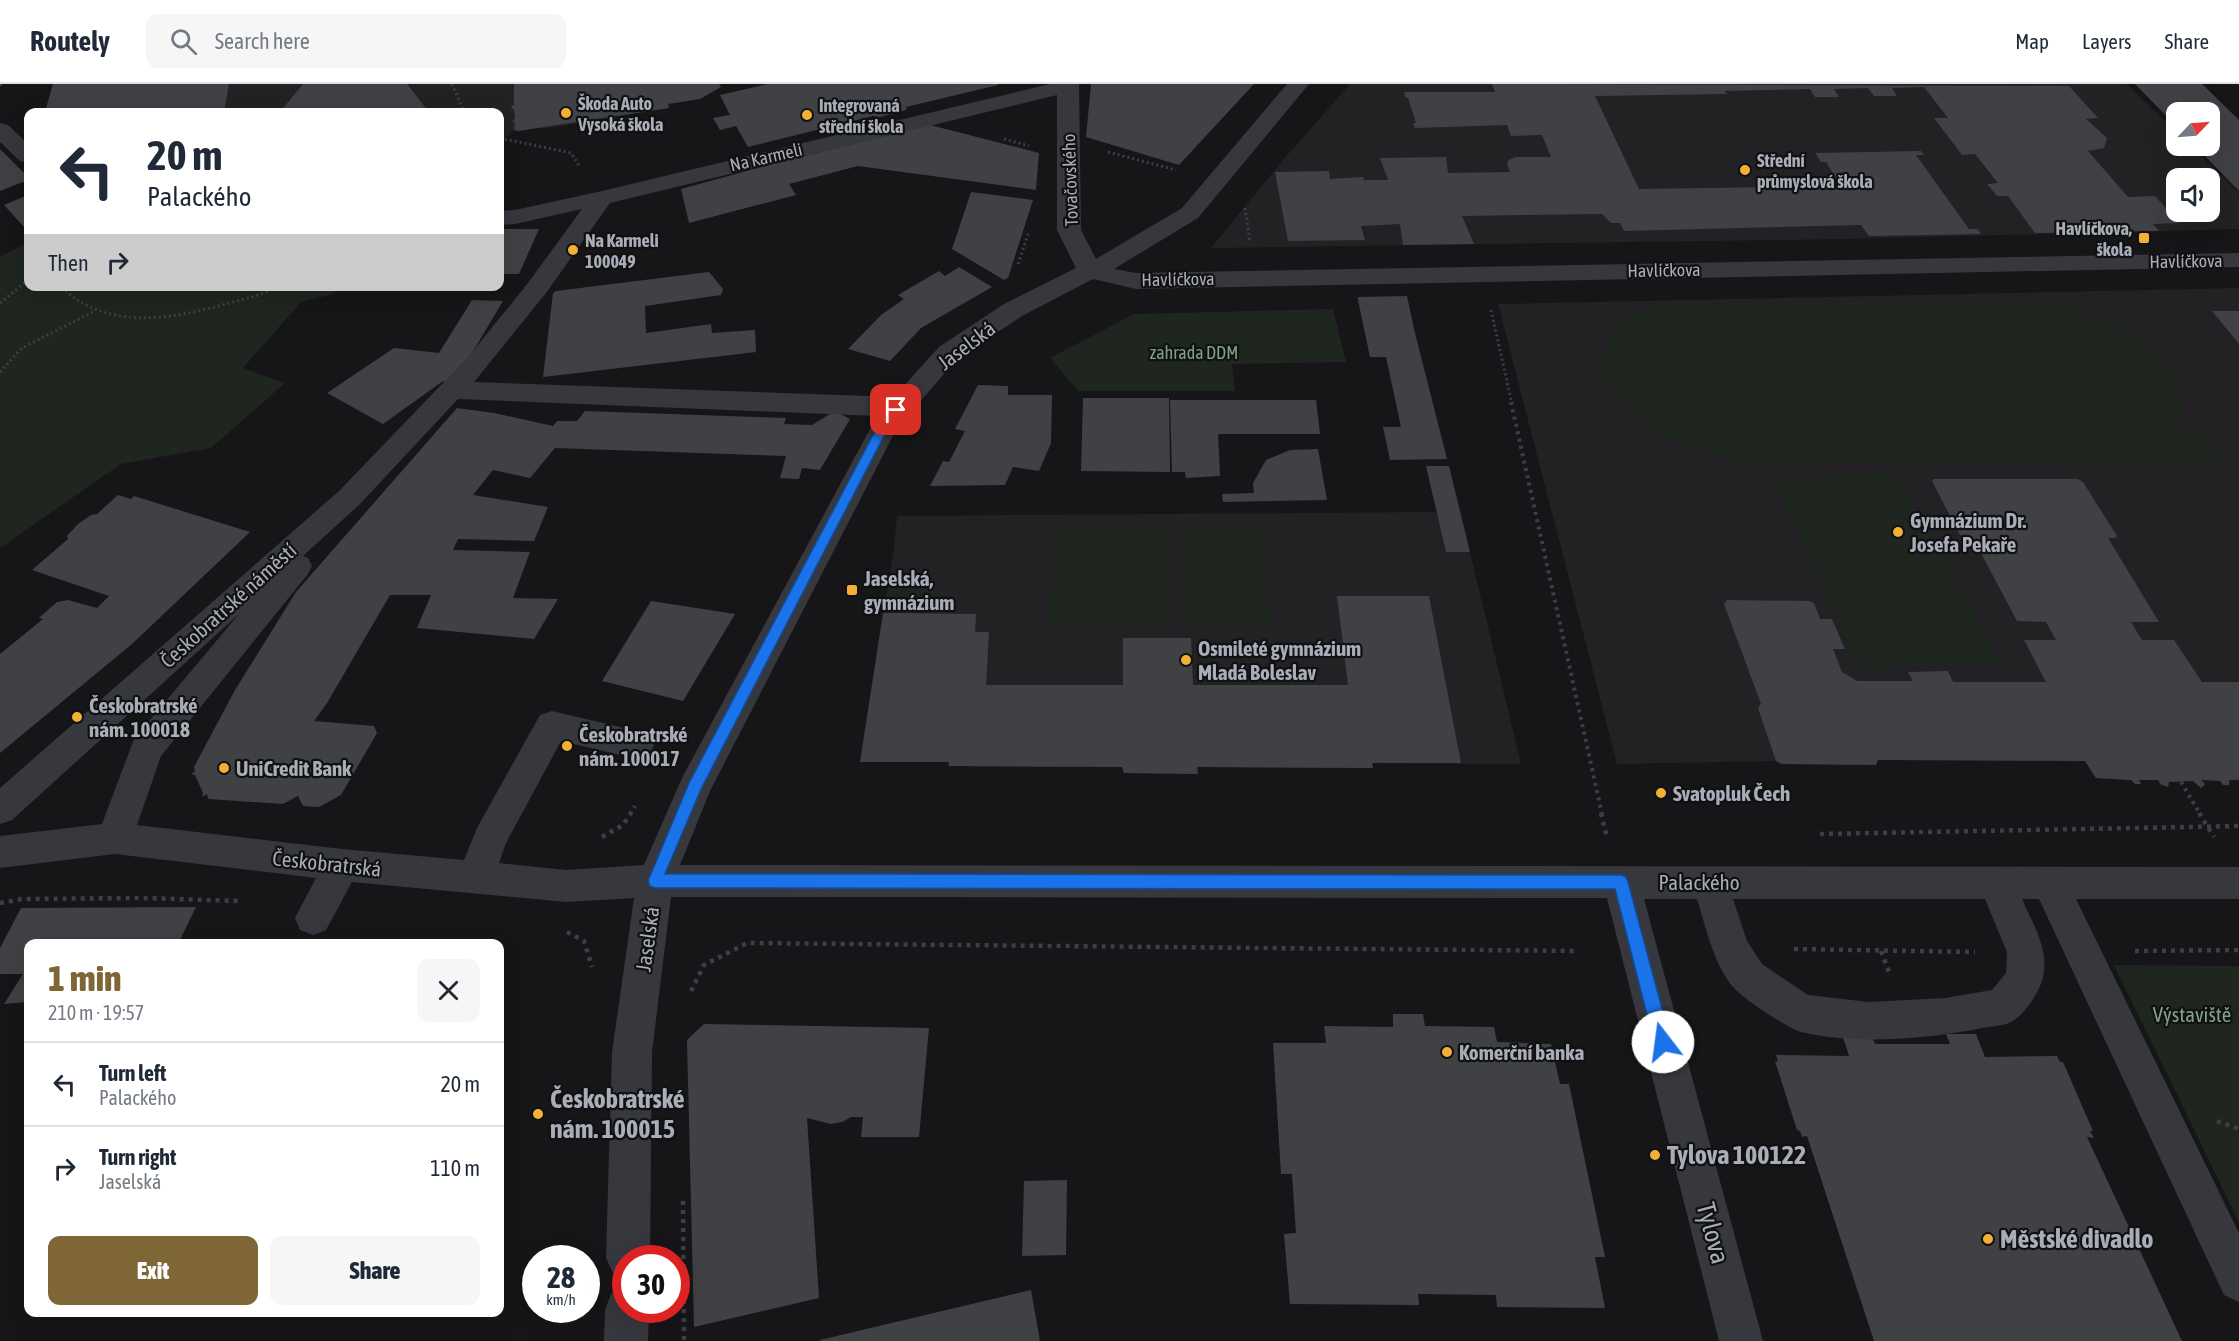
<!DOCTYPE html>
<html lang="en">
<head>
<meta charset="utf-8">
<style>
  :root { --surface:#fff; --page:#f6f6f7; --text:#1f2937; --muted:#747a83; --line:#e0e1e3; --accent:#7e6636 }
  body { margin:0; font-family:"Asap Condensed",sans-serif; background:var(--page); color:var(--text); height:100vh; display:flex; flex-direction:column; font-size:22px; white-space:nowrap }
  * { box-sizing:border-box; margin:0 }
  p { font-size:20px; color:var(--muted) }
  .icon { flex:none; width:33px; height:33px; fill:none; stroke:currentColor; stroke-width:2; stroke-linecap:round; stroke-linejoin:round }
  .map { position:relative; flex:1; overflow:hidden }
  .drawer { position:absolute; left:24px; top:855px; width:480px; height:378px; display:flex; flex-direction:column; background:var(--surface); border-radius:12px; box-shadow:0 6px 24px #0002 }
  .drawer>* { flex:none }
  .hud { position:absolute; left:24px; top:24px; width:480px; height:183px; border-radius:12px; box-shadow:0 6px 24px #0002; background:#fff; color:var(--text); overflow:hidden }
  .needle { width:39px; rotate:65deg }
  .tools { position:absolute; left:2166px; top:18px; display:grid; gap:12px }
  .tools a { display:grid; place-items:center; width:54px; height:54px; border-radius:12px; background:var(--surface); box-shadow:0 6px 24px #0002; font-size:30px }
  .speed { position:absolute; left:522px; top:1161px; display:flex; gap:12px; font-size:30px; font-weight:700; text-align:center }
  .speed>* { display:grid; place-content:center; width:78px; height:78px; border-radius:50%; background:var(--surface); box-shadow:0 6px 24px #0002; line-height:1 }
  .speed small { font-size:15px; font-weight:400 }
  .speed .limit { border:9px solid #d22; background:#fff; color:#111 }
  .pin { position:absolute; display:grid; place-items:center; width:51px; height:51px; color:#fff; margin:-26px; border-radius:12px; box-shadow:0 3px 9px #0006 }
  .me { position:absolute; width:66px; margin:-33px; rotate:345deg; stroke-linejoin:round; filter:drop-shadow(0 0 4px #0008) }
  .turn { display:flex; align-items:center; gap:21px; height:126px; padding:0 24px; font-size:27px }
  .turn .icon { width:78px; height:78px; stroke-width:2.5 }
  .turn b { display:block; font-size:42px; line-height:51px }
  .then { display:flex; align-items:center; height:57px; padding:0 24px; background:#0003; gap:12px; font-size:22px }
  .round { display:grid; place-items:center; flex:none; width:63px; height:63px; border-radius:12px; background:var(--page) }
  .head { display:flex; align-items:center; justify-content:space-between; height:102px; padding:0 24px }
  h1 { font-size:36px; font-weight:800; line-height:45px; color:var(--accent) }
  .primary-button { display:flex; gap:12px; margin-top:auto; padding:12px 24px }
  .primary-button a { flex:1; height:69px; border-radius:12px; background:var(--accent); color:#fff; font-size:24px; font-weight:800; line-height:69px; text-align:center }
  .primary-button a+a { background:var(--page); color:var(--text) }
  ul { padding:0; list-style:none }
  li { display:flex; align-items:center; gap:18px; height:84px; padding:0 24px; border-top:2px solid var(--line) }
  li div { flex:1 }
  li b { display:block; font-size:22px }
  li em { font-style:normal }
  header { display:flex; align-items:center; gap:36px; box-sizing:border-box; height:84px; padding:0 30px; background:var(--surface); border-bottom:2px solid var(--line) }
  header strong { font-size:28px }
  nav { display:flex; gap:33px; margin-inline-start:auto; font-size:21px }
  .search { width:420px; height:54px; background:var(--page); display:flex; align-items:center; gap:15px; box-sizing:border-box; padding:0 21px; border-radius:12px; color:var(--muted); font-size:22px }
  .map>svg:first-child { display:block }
  .built { fill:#222225; fill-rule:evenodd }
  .green { fill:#1e261f }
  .building { fill:#404145 }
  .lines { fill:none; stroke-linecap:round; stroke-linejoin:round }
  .path-far2 { stroke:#3d3f44; stroke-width:3; stroke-dasharray:2 3; stroke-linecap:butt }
  .path-far1 { stroke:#3d3f44; stroke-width:4; stroke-dasharray:3 4.5; stroke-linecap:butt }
  .path { stroke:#3d3f44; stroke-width:4.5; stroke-dasharray:4 5; stroke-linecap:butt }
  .minor { fill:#37383d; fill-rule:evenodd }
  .route { fill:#1a73e8; stroke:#114b97; stroke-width:1.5 }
  .poi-dot { fill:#f2b134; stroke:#111113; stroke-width:2 }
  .labels { text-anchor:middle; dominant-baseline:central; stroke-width:4.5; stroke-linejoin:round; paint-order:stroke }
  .far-poi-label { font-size:18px; font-weight:bold; fill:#a8adb8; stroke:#111113; text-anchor:start }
  .far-street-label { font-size:18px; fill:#a8adb8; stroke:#111113 }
  .far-park-label { font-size:18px; fill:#7fa381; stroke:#111113 }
  .street-label { font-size:21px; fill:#a8adb8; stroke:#111113 }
  .poi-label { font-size:21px; font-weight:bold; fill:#a8adb8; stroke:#111113; text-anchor:start }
  .park-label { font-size:21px; fill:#7fa381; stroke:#111113 }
  .near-poi-label { font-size:26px; font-weight:bold; fill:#a8adb8; stroke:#111113; text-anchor:start }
  .near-street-label { font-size:26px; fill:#a8adb8; stroke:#111113 }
</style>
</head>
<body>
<header>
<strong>Routely</strong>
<div class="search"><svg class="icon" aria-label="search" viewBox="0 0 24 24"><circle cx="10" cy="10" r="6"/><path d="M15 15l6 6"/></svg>Search here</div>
<nav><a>Map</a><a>Layers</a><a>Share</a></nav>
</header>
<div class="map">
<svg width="2239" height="1257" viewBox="0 0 2239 1257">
  <rect width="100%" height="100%" fill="#161618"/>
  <g class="built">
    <path d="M53 0H719L721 3 668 20 669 24 542 45 540 43 518 48 514 46 500 59V28H45Z"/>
    <path d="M1350 0H2127L2176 48V62H2191L2239 109V145L1845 155 1211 164 1282 77ZM2176 94H2210V128H2176Z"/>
    <path d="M2239 204V696H2230L2229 701H2223L2220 697 2202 696 2205 700 2201 704 2193 697 2169 698 2168 703 2160 700 2158 696H2140L2141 700H2135L2131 696 2096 694 2085 677 1878 676 1876 681 1782 680 1776 677 1617 680 1498 220Z"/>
    <path d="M1437 428 1446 468H1470L1521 680 1372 679 1373 684 1198 683V690L1124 689 1122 683 949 682 948 678H860L894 464 897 432Z"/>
  </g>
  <g class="green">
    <path d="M28 158V202L339 203 333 210 301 218 243 284 285 299 211 364 121 380 0 464V173Z"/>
    <path d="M2016 215C2030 216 2045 216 2058 220 2090 228 2170 266 2179 300 2182 309 2181 320 2182 328L2165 351H2203L2223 376 1743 379C1702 368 1654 353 1624 320 1615 311 1609 300 1601 290 1607 238 1617 232 1667 222Z"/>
    <path d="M1333 225 1346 278 1232 280 1235 307H1078L1050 274 1134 230Z"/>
    <path d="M1896 390 2002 580 1860 584 1770 392Z"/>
    <path d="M1054 440 1166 441 1168 542H1049Z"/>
    <path d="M1260 441 1271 545H1186L1180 442Z"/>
    <path d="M2114 881 2239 882V1138Z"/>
  </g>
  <g class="building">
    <path d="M53 0H229L224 28H45Z"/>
    <path d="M303 0H407L429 28H280Z"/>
    <path d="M514 0H719L721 3 700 15 668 20 669 24 518 47 514 46 515 38H512L515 34 514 25H512L511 22 514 21Z"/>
    <path d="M768 0H998V1L906 23 907 25 903 27 880 33 873 32 748 63 736 42 720 46 713 34 730 31 720 11Z"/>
    <path d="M1091 0H1254L1179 81 1086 53Z"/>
    <path d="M1492 0 2069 2 2098 34 2086 35 2107 54 2104 64 2088 67 2128 113 2155 112 2179 139 2153 140 2159 147 2035 149 2008 112H1997L1987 100 1998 99 1975 70 1962 71 1934 34H1948L1924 3 1892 4 1897 12H1874L1868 4 1834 5 1839 13H1815L1810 5 1725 7 1727 10 1595 12 1639 105 1841 102 1826 78H1821L1815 69 1921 67 1924 71H1916L1969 145H1978L1981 150 1869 152 1861 141 1624 147 1620 139H1611L1602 130 1462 132 1474 160 1403 161 1400 140 1361 142 1365 156 1288 157 1275 88 1329 87 1330 95 1363 93 1364 96H1388L1380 74 1446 73 1448 89 1510 88 1507 80 1508 76 1516 73H1551L1542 51 1511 52 1507 41 1415 44 1413 39H1416L1408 14H1406L1404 8H1495Z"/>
    <path d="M2135 0H2202L2239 36V107L2195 62H2210V28H2176V42Z"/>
    <path d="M930 41 1039 69 1036 106 858 82 789 100 796 111 689 139 681 105 776 79Z"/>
    <path d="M0 65 28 93V96L0 107Z"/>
    <path d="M971 108 1033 116 1008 194 1004 196 952 165Z"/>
    <path d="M28 111V141L24 143 4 121Z"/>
    <path d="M500 145H539L519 190H500Z"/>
    <path d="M959 183 992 203 921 244 890 277 848 265 881 231 904 215 898 211 939 187 945 192Z"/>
    <path d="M709 188 723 205 721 211 645 222 646 249 711 240 712 249 755 246 756 268 543 293 553 209 556 207Z"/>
    <path d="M1407 212 1414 245 1447 375 1390 376 1383 343H1401L1386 273H1370L1358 216V213Z"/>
    <path d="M472 216 503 217 469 274 445 298 443 297 383 340 327 309 394 264 439 269Z"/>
    <path d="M2212 227H2239V260Z"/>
    <path d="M978 301 1008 302V311H1052L1051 359 1039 387 1013 383 1005 401 930 402 943 377 949 378 965 347 955 345Z"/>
    <path d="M1083 314H1169L1170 388 1081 387Z"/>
    <path d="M1170 316H1316L1320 350H1218L1220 392 1186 394 1185 388H1172Z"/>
    <path d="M457 324 494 329 553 342 557 337H577L585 327 786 334 784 340 812 341 835 327 850 335 820 386 802 384 799 395 780 394 786 372 555 364 530 394 493 386 473 411 548 423 534 457 458 455 453 466 530 468 513 514 558 515 534 555 417 544 431 511H390L327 619 314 637 374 642 377 649 341 711 319 723 303 722 298 712 283 720 208 715 207 710 202 713 203 709 195 691 191 690 195 687 194 683 235 606 296 508Z"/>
    <path d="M1318 365 1327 416 1223 418 1222 410 1254 409 1253 399 1266 376 1290 366Z"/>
    <path d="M1426 382H1449L1470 468H1446Z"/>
    <path d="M1934 395H2078L2083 398 2117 452 2116 454H2108L2159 538H2131L2142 556H2174L2202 598H2239V696H2229V701H2223L2220 697 2201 696 2205 700 2201 704 2193 697 2169 698 2168 703 2160 700 2159 696H2139L2141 700H2135L2131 696 2096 694 2085 677 1878 676 1876 681 1782 680 1776 677 1758 624 1761 620 1724 520 1727 516 1809 517 1814 519 1820 535H1832L1845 565H1833L1842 588 1857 597H1913L1908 588 1948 587 1953 598H2046L2024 556H2056L2046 538 2017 537 1973 454 1960 451 1932 397Z"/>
    <path d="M118 411 131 415 134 412 250 448 132 560 0 669V570L43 535 39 534 57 518 68 516 97 524 109 512 32 486 68 455 67 452 78 440 91 431 97 430Z"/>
    <path d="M1337 512H1429L1461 679H1372L1373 684 1197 683 1198 690 1124 689 1122 683 949 682V678H860L883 529 976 530 975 548H989L986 601H1123V554H1191L1193 601H1348Z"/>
    <path d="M651 517 735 530 683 617 602 597Z"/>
    <path d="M196 823 178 860H28V918L4 920 23 890H0V864L21 824Z"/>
    <path d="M1393 930H1423L1425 942 1494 943 1497 958 1551 960 1560 1000H1569L1605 1173H1595L1605 1224 1497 1223 1496 1211 1418 1210 1419 1221 1290 1220 1284 1150 1296 1149 1292 1090H1281L1273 959H1326L1324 942 1393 943Z"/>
    <path d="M704 940 929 944 919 1053H861L863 1033H851L842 1038 831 1040 807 1034 819 1214 694 1243 687 956Z"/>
    <path d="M1842 950H1871L1875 960H1950L1946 950H1976L1985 973 2057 972 2060 978H2063L2093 1047H2090L2094 1054 2087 1053 2182 1257H1874L1807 1052 1802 1053 1800 1047 1797 1046 1775 977 1778 978 1776 971 1849 972Z"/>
    <path d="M1067 1096 1066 1171 1022 1172 1024 1097Z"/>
    <path d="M1031 1206 1040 1257H820V1256Z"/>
  </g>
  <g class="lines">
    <g class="path-far2">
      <path d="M452 0 464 28"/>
      <path d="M0 1 3 0"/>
      <path d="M500 54 571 69 580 83"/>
      <path d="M1004 55 1029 62"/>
      <path d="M1108 68 1176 86"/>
      <path d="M1245 124 1250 158"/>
      <path d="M1018 180 1028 150"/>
      <path d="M63 202C69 212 78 217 88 222 134 244 186 231 233 218 248 214 264 211 276 202"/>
      <path d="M0 219 28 196"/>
      <path d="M1491 226 1512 320"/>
      <path d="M0 288 22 264 93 228"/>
    </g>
    <g class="path-far1">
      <path d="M1511 318 1602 730"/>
      <path d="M2181 698 2200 730"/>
      <path d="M630 730 635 722"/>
    </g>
    <g class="path">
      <path d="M1601 729 1607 754"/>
      <path d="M2199 729 2214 753"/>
      <path d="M1820 750 2239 742"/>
      <path d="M602 753 623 741 631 729"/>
      <path d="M0 819 22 815 143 814 238 817"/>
      <path d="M567 848 584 857 592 883"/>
      <path d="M1794 865 1975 868"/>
      <path d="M1881 867 1889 888"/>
      <path d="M2135 867 2239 866"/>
      <path d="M691 907 704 881 747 859 1578 867"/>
      <path d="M2217 1037 2239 1045"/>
      <path d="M683 1117 684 1257"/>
    </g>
    <g class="minor">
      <path d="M1050 0H1079L1081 146 1096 175 1182 124 1287 0H1309L1198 134 1114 185 1136 189 2239 169V183L1136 205 1093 195 1022 232 957 275 897 344 710 707 680 781 2239 783V815H2076L2239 1149V1218L2224 1211 2039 815H2022C2033 840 2051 868 2042 897 2038 909 2027 926 2017 934 2009 942 1993 942 1982 944 1928 955 1856 961 1801 948 1787 944 1747 917 1736 906 1714 884 1706 843 1697 815H1644L1763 1257H1719L1607 814 671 813 652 968 650 1174H626V1195L613 1189 606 1174 612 968 634 814 566 818 352 798 326 846 313 851 300 846 295 834 316 794 115 770 0 784V752L102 740 134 655 239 530 12 736 0 740V704L339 407 468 273 528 199 582 125 515 140 500 141V127L515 126 602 107ZM1057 11V146L1076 184 1004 220 939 263 891 316 868 312 474 298 546 209 610 119ZM458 315 877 332 682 694 644 781 566 786 499 779 506 759 561 657 637 675 649 671 654 661 649 651 637 647 552 627 540 631 477 744 464 776 342 765 137 741 161 672 308 490 312 482 308 474 303 472 359 421ZM1733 815H1985L2007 868 2006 889 1992 906 1945 914 1869 918 1808 911 1762 880 1747 857Z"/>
      <path d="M0 39 8 41 28 60V79L20 77 0 58Z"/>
      <path d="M626 1204V1226H649L648 1257H604L605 1226 611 1210Z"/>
    </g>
  </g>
  <path class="route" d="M896 322 901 326 883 354 701 705 665 790 1621 791 1626 793 1628 798 1671 958 1668 963 1663 966 1657 963 1654 958 1615 805 655 804 650 802 648 797 689 699 872 353 892 323Z"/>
  <g class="poi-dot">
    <circle cx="566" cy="29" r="6"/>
    <circle cx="807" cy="31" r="6"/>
    <circle cx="1745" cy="86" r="6"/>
    <rect x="2138" y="148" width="12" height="12" rx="3"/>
    <circle cx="573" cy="166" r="6"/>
    <circle cx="1898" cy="448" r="6"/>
    <rect x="846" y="500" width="12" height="12" rx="3"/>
    <circle cx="1186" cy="576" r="6"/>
    <circle cx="77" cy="633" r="6"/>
    <circle cx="567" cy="662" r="6"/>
    <circle cx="224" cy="684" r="6"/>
    <circle cx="1661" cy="709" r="6"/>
    <circle cx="1447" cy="968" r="6"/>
    <circle cx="538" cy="1030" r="6"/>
    <circle cx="1655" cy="1071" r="6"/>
    <circle cx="1988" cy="1155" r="6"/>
  </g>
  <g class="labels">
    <g class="far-poi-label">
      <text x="578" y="19">Škoda Auto<tspan x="578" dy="21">Vysoká škola</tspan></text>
      <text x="819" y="21">Integrovaná<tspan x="819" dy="21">střední škola</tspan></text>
      <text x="1757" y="76">Střední<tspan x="1757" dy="21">průmyslová škola</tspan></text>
      <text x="2132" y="144" text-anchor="end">Havlíčkova,<tspan x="2132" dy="21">škola</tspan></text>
      <text x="585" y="156">Na Karmeli<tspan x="585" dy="21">100049</tspan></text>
    </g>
    <g class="far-street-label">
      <text transform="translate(766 73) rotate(-13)">Na Karmeli</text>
      <text transform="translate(1070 96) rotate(-92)">Tovačovského</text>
      <text transform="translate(2186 177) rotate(-1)">Havlíčkova</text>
      <text transform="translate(1664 186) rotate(-1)">Havlíčkova</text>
      <text transform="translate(1178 195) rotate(-1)">Havlíčkova</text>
    </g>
    <g class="far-park-label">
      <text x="1194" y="268">zahrada DDM</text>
    </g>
    <g class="street-label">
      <text transform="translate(966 261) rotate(-37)">Jaselská</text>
      <text transform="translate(228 521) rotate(-42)">Českobratrské náměstí</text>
      <text transform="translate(327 779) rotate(6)">Českobratrská</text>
      <text x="1699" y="798">Palackého</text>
      <text transform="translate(647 855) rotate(-82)">Jaselská</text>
    </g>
    <g class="poi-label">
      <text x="1910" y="436">Gymnázium Dr.<tspan x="1910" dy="24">Josefa Pekaře</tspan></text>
      <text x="864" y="494">Jaselská,<tspan x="864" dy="24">gymnázium</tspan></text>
      <text x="1198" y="564">Osmileté gymnázium<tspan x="1198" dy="24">Mladá Boleslav</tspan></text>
      <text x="89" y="621">Českobratrské<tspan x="89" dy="24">nám. 100018</tspan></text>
      <text x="579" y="650">Českobratrské<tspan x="579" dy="24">nám. 100017</tspan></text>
      <text x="236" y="684">UniCredit Bank</text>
      <text x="1673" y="709">Svatopluk Čech</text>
      <text x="1459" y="968">Komerční banka</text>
    </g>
    <g class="park-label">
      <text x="2192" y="930">Výstaviště</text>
    </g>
    <g class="near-poi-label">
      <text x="550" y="1015">Českobratrské<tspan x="550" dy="30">nám. 100015</tspan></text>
      <text x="1667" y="1071">Tylova 100122</text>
      <text x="2000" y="1155">Městské divadlo</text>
    </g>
    <g class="near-street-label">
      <text transform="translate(1713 1149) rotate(75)">Tylova</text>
    </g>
  </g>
</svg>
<div class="tools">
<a><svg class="needle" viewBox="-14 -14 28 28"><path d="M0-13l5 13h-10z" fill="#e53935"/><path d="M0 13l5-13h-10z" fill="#747a83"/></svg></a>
<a><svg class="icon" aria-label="sound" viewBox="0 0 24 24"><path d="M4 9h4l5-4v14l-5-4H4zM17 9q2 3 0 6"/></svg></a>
</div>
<div class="speed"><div>28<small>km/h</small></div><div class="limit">30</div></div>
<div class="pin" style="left:896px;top:326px;background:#d93025"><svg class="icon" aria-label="arrive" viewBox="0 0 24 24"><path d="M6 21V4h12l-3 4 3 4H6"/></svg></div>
<svg class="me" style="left:1663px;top:958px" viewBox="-20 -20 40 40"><circle r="19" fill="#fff"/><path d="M0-13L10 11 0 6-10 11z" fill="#1a73e8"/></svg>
<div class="hud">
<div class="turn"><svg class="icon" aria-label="left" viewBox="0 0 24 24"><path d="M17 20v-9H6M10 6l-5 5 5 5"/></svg><div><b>20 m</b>Palackého</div></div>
<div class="then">Then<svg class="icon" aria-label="right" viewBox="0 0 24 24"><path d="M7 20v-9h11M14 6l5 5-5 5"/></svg></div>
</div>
<section class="drawer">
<div class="head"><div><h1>1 min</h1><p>210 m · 19:57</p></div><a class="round"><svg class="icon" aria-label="close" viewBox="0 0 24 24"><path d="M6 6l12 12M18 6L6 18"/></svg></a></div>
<ul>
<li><svg class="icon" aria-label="left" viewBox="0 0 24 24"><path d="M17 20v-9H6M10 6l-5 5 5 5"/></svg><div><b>Turn left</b><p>Palackého</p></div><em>20 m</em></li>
<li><svg class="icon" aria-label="right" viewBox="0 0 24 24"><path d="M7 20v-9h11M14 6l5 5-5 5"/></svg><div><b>Turn right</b><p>Jaselská</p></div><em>110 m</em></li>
</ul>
<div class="primary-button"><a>Exit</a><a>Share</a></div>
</section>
</div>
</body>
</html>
